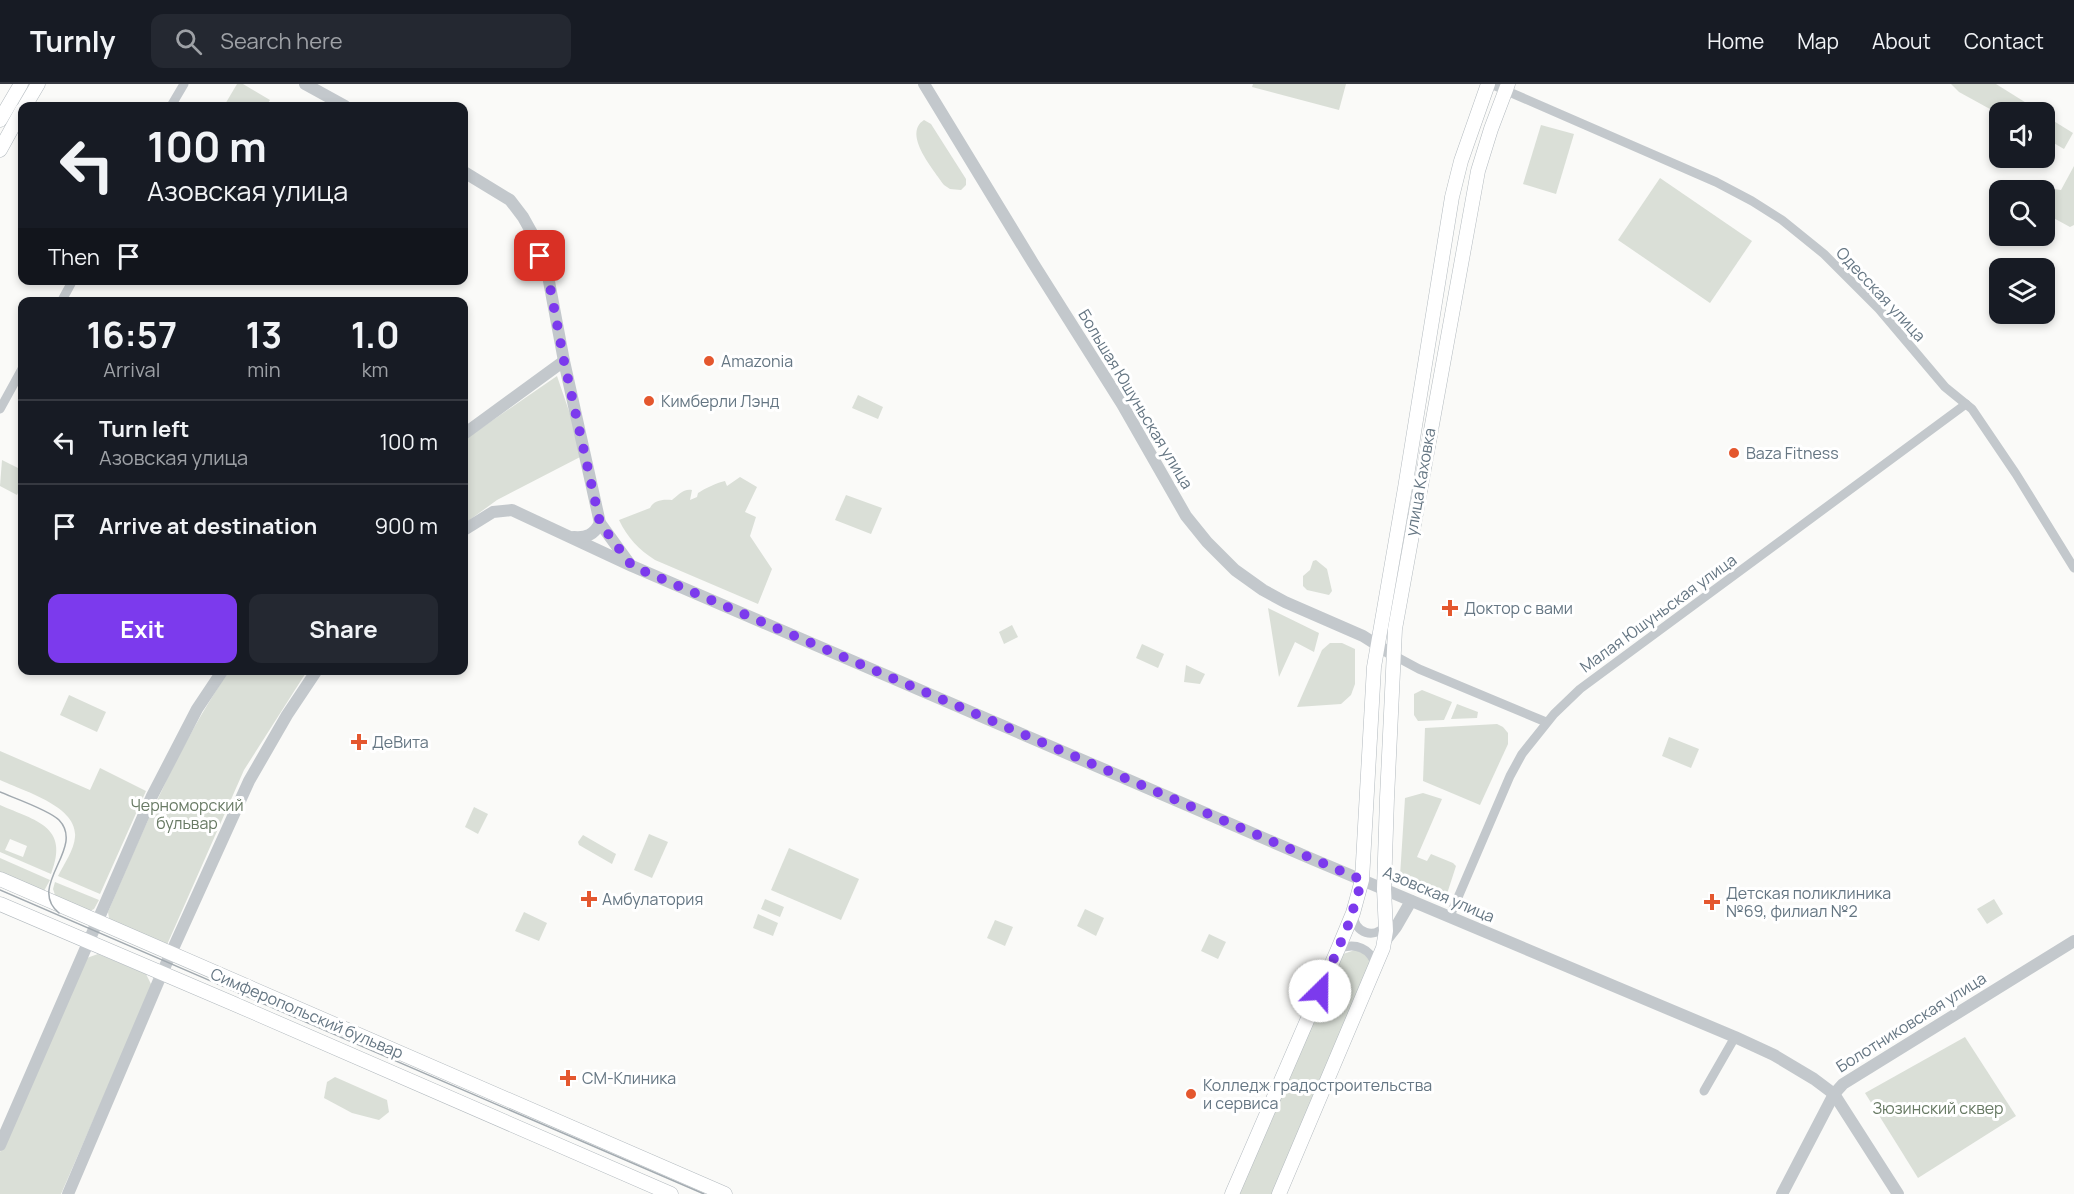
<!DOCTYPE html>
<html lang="en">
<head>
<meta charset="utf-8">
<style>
  :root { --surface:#171b24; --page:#242831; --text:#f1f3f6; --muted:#9ea1a6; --line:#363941; --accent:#7c3aed }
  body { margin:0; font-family:Manrope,sans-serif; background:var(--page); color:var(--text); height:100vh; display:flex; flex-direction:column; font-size:22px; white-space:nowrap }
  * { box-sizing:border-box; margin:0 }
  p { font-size:20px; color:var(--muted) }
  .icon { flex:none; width:33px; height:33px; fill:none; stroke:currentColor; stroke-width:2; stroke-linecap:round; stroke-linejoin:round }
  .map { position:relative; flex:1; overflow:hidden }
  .panel { position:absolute; left:18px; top:213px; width:450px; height:378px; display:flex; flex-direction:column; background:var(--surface); border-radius:12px; box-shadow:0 3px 9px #0003 }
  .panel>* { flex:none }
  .top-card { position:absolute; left:18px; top:18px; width:450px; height:183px; border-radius:12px; box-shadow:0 3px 9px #0003; background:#171b24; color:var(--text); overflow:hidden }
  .controls { position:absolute; left:1989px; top:18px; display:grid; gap:12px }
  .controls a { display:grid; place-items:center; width:66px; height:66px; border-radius:12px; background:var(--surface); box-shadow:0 3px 9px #0003; font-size:30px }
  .pin { position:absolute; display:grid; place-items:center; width:51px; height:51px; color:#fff; margin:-26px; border-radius:12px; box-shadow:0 3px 9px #0006 }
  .me { position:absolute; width:66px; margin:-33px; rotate:23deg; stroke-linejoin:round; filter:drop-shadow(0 0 4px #0008) }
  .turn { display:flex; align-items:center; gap:21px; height:126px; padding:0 30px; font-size:27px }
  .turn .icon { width:78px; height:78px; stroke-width:2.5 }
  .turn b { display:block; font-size:42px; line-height:51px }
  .then { display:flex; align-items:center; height:57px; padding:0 30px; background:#0003; gap:12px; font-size:22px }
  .eta { display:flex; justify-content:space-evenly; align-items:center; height:102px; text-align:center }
  .eta b { font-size:36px; font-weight:700; line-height:42px }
  .action { display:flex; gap:12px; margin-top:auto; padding:12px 30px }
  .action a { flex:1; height:69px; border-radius:12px; background:var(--accent); color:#fff; font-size:24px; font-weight:700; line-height:69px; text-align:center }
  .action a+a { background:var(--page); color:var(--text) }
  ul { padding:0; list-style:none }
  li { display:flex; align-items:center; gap:18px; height:84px; padding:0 30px; border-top:2px solid var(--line) }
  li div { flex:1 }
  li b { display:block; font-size:22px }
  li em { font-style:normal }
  header { display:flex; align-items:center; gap:36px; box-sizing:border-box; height:84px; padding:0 30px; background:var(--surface); border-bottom:2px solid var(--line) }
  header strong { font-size:28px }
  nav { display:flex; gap:33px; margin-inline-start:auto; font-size:21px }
  .search { width:420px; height:54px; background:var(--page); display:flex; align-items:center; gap:15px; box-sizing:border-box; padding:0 21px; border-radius:12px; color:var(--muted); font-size:22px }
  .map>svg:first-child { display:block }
  .green { fill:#dadfd7; fill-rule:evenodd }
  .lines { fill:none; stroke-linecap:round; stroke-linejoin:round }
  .secondary-casing { stroke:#b3babf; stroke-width:15 }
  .minor { stroke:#c3c8cc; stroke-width:9 }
  .tertiary { stroke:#c3c8cc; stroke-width:12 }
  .secondary { stroke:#fff; stroke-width:14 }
  .tram { stroke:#a2aab0; stroke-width:1.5 }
  .route { stroke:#7c3aed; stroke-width:10; stroke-dasharray:0 18 }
  .poi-dot { fill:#e4572e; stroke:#fff; stroke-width:2 }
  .labels { text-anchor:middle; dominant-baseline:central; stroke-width:6; stroke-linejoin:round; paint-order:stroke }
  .street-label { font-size:16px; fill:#657683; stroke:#fff }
  .poi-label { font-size:16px; fill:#657683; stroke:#fff; text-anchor:start }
  .park-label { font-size:16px; fill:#687a64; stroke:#fff }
</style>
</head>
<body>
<header>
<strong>Turnly</strong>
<div class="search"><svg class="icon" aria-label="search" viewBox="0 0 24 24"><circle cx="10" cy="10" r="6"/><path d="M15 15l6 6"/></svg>Search here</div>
<nav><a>Home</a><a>Map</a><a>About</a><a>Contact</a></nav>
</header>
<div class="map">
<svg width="2074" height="1110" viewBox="0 0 2074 1110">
  <rect width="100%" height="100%" fill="#fafaf8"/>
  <g class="green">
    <path d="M237 0H243L270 16 266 22H224Z"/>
    <path d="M1253 0H1346L1339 26 1252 3Z"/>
    <path d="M1951 0H1996L2041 28 1999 30 1959 8Z"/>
    <path d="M2044 31 2073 49 2064 65 2045 54Z"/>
    <path d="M924 36 931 40 966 95V101L961 106 950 105 944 101C934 86 902 50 924 36Z"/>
    <path d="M1541 41 1574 50 1556 110 1523 100Z"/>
    <path d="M2074 82V141L2070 143 2048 131 2045 121 2054 105 2061 106Z"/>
    <path d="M1660 94 1752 157 1710 219 1618 156Z"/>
    <path d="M557 292 584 371 497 416 464 440V356Z"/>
    <path d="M858 311 883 323 878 335 852 324Z"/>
    <path d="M2 376 22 386V401L17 411 0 402Z"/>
    <path d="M740 393 757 403 745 428 756 433 750 452 772 485 758 520 655 476C639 466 627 453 619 436L650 424C654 416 663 415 672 416 677 412 684 404 692 406L690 416 697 413 698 409C704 405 718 398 725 397L727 402Z"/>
    <path d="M846 411 882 424 871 450 835 436Z"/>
    <path d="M1316 476 1327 485 1332 507 1329 511 1307 506 1303 502V492L1310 486 1313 477Z"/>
    <path d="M1268 524 1319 549 1314 568 1295 558 1279 593Z"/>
    <path d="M1012 541 1018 553 1004 560 999 548Z"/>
    <path d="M1330 559H1342L1355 565V600L1351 611 1341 620 1297 623 1322 566Z"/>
    <path d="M1142 560 1164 570 1158 584 1136 574Z"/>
    <path d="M1186 581 1205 590 1200 600 1184 598Z"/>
    <path d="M229 587H307L244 686 166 863 115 840 109 834 108 828C144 744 178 662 229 587Z"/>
    <path d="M1422 606 1452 618 1444 636 1418 637 1414 631V610Z"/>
    <path d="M69 611 106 628 97 648 60 631Z"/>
    <path d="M1457 620 1478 628 1477 634 1451 635Z"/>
    <path d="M1497 640 1503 643 1508 649V660L1480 721 1423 697 1425 644Z"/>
    <path d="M1669 653 1699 665 1691 684 1662 672Z"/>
    <path d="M0 667 90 706 100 684 146 707 100 810 58 792C64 780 74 766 75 753 78 722 23 707 0 696Z"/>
    <path d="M1423 709 1442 715 1417 773 1427 777 1431 770 1453 779 1456 782 1446 813H1440L1407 799 1400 792 1405 714Z"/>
    <path d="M0 721C36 737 70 742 51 790L0 768ZM10 755 27 762 23 773 5 766Z"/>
    <path d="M474 723 488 730 478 750 465 743Z"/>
    <path d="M649 750 668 758 652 794 634 786Z"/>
    <path d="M583 751 616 770 612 780 579 761 578 758Z"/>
    <path d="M789 764 859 795 841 836 771 806Z"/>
    <path d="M0 774 50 796 44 807 0 788Z"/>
    <path d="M55 798 99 816 94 825 90 827 56 814 53 805Z"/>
    <path d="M765 815 784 823 780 833 761 825Z"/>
    <path d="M1994 815 2003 830 1987 840 1977 825Z"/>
    <path d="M1085 825 1104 834 1096 852 1077 842Z"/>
    <path d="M524 828 547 839 539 857 515 847Z"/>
    <path d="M758 830 778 839 773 852 753 844Z"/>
    <path d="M995 836 1013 843 1005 862 987 854Z"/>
    <path d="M1209 850 1226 858 1218 875 1201 867Z"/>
    <path d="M1355 866 1368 871 1373 883 1275 1110H1239L1343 870Z"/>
    <path d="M98 870 146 890 152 902 61 1110H0V1068L84 875Z"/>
    <path d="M1965 953 2016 1032 1918 1094 1865 1009Z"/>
    <path d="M335 993 387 1016 389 1028 379 1036 352 1029 324 1014 327 998Z"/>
  </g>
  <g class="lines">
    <defs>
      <g id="secondary">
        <path d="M25 22 38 0"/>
        <path d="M0 36 21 0"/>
        <path d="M0 66 22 26"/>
        <path d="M0 795 725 1110"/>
        <path d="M0 820 232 919 671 1110"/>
        <path d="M1232 1110 1338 865 1353 829 1362 796 1374 583 1405 404 1452 113 1461 77 1488 0"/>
        <path d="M1279 1110 1383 864 1386 847 1384 805 1387 714 1395 545 1478 87 1491 45 1508 0"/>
      </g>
    </defs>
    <use href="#secondary" class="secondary-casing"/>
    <g class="minor">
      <path d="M1491 0 1716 98 1752 117 1782 136 1824 170 1879 225 1945 303 1972 325 2016 390 2074 484"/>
      <path d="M171 22 184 0"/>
      <path d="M61 218 73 196"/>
      <path d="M0 325 22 285"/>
      <path d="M1393 571 1419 585 1546 638"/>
      <path d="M1353 831C1355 849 1374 856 1386 841"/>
      <path d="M1450 832 1510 692 1522 670 1554 630 1580 605 1603 588 1966 320"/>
      <path d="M1338 865C1355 858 1371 864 1376 882"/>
      <path d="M1704 1007 1735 953"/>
    </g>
    <g class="tertiary">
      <path d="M305 0 345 22"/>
      <path d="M924 0 1033 179 1122 320 1186 432 1207 458 1235 486 1263 506 1285 518 1363 552 1393 571"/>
      <path d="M464 88 510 116 523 133 533 151 548 192 564 277 600 439 629 479"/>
      <path d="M464 350 564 277"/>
      <path d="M464 446 493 428 512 426 632 482 1312 775 1735 953 1774 971 1814 995 1834 1010 1898 1110"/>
      <path d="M574 453C586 454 594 451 600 439"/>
      <path d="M1385 857 1396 843 1411 817"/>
      <path d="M0 1061 152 712 197 625 223 586"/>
      <path d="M68 1110 162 889 249 697 287 631 317 586"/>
      <path d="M1782 1110 1834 1010 1843 1000 2074 857"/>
    </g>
    <use href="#secondary" class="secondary"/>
    <g class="tram">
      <path d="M0 708C14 714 49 726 59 736 86 764 26 802 59 829"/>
      <path d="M0 806 704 1110"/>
    </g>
  </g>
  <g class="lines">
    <path class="route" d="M540 172 548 192 564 277 600 439 632 482 1362 796 1349 839 1320 907"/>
  </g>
  <g class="poi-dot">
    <circle cx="709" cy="277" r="6"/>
    <circle cx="649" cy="317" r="6"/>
    <circle cx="1734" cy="369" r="6"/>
    <path d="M1447 515h6v6h6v6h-6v6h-6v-6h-6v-6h6z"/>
    <path d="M356 649h6v6h6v6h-6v6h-6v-6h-6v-6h6z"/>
    <path d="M586 806h6v6h6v6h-6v6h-6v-6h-6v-6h6z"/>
    <path d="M1709 809h6v6h6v6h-6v6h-6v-6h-6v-6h6z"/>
    <path d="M565 985h6v6h6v6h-6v6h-6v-6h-6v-6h6z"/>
    <circle cx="1191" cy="1010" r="6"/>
  </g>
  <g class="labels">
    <g class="street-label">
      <text transform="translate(1881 210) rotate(47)">Одесская улица</text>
      <text transform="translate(1136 315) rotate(59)">Большая Юшуньская улица</text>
      <text transform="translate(1420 398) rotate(-80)">улица Каховка</text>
      <text transform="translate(1658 529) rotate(-36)">Малая Юшуньская улица</text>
      <text transform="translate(1439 810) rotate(23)">Азовская улица</text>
      <text transform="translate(307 929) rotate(23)">Симферопольский бульвар</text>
      <text transform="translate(1911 938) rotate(-32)">Болотниковская улица</text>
    </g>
    <g class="poi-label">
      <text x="721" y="277">Amazonia</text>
      <text x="661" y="317">Кимберли Лэнд</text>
      <text x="1746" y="369">Baza Fitness</text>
      <text x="1464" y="524">Доктор с вами</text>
      <text x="372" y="658">ДеВита</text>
      <text x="1726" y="809">Детская поликлиника<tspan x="1726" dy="18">№69, филиал №2</tspan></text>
      <text x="602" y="815">Амбулатория</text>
      <text x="582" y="994">СМ-Клиника</text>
      <text x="1203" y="1001">Колледж градостроительства<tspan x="1203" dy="18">и сервиса</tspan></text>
    </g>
    <g class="park-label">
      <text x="187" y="721">Черноморский<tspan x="187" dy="18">бульвар</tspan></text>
      <text x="1938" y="1024">Зюзинский сквер</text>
    </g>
  </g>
</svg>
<div class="controls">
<a><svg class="icon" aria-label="sound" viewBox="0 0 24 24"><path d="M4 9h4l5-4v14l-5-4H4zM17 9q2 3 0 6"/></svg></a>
<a><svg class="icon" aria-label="search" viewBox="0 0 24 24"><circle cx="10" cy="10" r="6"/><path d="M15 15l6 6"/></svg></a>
<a><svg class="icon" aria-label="layers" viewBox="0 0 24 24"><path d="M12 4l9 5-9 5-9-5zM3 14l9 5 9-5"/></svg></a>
</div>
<div class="pin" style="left:540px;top:172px;background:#d93025"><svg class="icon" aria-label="arrive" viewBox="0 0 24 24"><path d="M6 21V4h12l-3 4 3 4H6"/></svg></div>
<svg class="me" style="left:1320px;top:907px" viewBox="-20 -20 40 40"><circle r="19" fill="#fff"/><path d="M0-13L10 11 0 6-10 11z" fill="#7c3aed"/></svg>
<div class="top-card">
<div class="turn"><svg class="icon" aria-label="left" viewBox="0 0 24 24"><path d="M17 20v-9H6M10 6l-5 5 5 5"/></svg><div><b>100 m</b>Азовская улица</div></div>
<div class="then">Then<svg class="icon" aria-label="arrive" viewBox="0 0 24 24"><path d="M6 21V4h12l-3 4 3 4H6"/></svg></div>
</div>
<section class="panel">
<div class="eta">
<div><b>16:57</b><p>Arrival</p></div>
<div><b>13</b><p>min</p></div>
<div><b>1.0</b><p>km</p></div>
</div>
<ul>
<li><svg class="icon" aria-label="left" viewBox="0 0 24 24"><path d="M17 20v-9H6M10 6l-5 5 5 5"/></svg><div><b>Turn left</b><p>Азовская улица</p></div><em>100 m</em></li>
<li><svg class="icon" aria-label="arrive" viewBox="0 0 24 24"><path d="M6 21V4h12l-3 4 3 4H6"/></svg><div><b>Arrive at destination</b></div><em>900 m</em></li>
</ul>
<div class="action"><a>Exit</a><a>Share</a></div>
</section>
</div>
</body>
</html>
